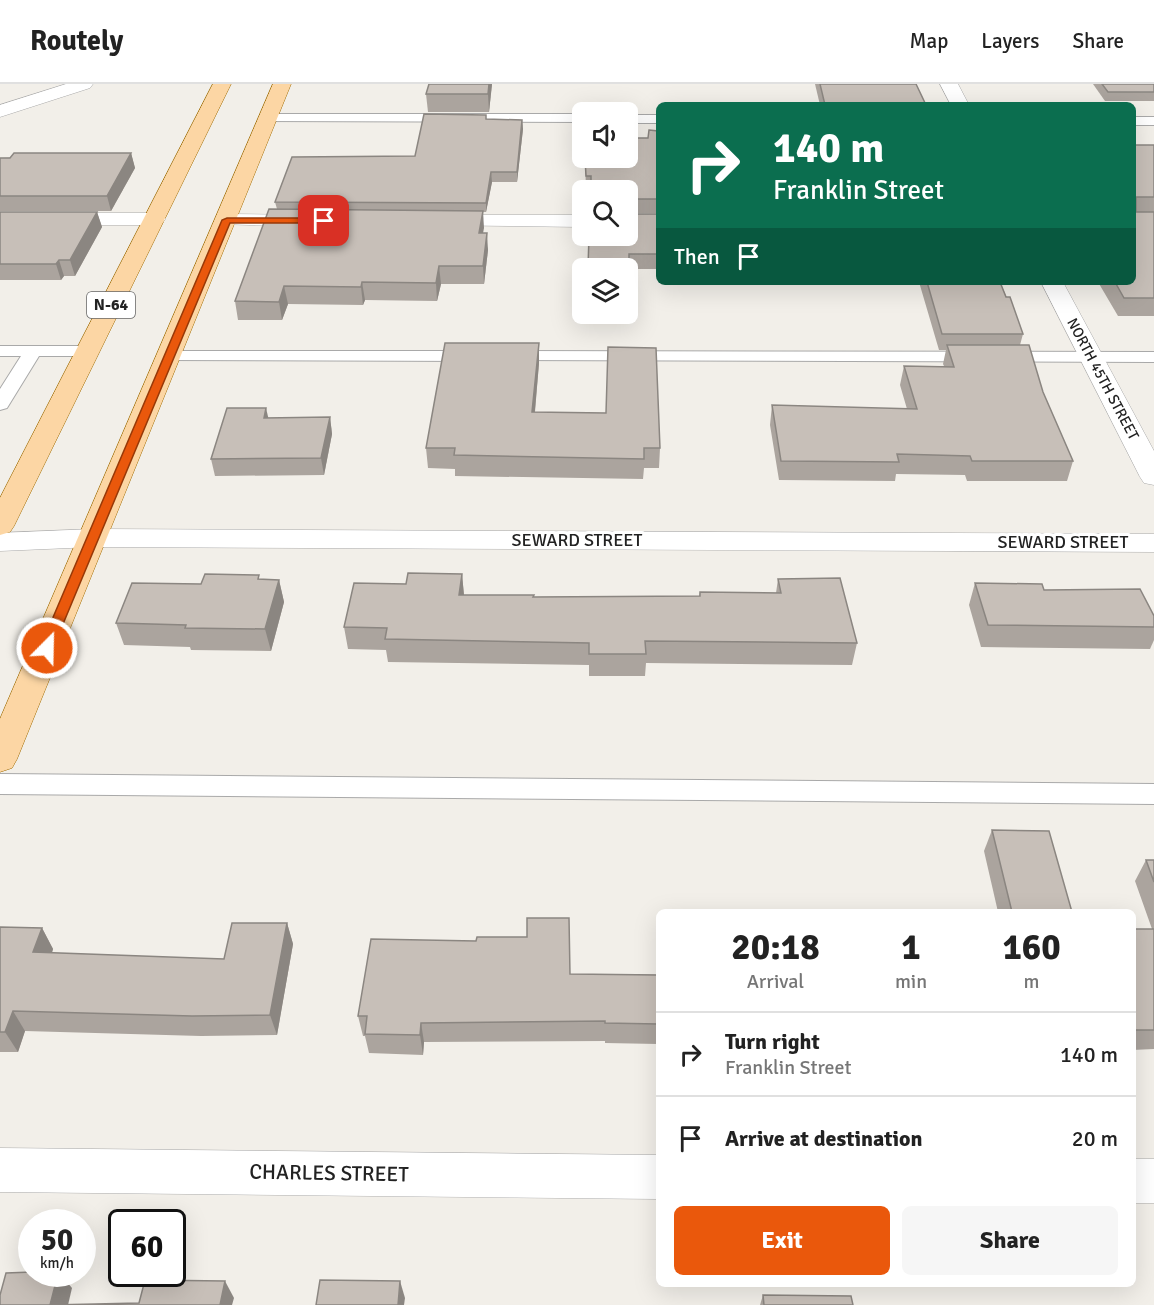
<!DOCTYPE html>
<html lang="en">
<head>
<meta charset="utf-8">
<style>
  :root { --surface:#fff; --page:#f6f6f6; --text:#222; --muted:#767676; --line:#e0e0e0; --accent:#ea580c }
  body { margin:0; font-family:Signika,sans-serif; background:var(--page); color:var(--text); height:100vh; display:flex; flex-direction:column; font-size:22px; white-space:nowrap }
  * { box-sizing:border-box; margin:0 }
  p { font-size:20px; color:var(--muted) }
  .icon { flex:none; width:33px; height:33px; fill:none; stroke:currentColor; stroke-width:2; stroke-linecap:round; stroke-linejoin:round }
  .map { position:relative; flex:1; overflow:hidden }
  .details { position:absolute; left:656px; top:825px; width:480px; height:378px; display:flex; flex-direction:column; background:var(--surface); border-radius:9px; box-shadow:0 6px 24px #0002 }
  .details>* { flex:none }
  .hud { position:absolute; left:656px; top:18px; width:480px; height:183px; border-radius:9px; box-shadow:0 6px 24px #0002; background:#0b6e4f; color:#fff; overflow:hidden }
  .fabs { position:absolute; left:572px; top:18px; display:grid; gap:12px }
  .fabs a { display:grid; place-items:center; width:66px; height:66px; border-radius:9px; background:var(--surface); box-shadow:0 6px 24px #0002; font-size:30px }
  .speed { position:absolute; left:18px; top:1125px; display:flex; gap:12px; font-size:30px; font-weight:700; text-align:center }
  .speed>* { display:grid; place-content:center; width:78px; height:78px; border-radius:50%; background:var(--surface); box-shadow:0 6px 24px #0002; line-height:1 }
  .speed small { font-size:15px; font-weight:400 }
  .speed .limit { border:3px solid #111; border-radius:9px; background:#fff; color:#111 }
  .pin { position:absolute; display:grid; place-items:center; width:51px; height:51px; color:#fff; margin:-26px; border-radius:12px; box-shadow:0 3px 9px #0006 }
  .me { position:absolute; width:66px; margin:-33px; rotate:23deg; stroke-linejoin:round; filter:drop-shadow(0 0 4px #0008) }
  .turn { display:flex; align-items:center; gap:21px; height:126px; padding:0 18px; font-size:27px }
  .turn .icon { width:78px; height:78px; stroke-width:2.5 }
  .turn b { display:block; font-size:42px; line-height:51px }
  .then { display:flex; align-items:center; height:57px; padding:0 18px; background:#0003; gap:12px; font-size:22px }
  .eta { display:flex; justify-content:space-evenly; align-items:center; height:102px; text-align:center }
  .eta b { font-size:36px; font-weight:800; line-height:42px }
  .button { display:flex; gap:12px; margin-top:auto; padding:12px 18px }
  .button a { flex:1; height:69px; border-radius:9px; background:var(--accent); color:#fff; font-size:24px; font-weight:800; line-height:69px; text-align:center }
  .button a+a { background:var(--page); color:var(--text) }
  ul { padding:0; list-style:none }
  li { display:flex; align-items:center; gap:18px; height:84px; padding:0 18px; border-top:2px solid var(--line) }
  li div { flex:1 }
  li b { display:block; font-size:22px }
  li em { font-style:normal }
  header { display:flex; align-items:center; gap:36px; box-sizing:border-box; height:84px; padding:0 30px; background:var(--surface); border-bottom:2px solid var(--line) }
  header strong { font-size:28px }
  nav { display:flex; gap:33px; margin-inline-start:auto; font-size:21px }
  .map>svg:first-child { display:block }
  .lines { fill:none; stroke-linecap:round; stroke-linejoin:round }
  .service-casing { stroke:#a9a9a9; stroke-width:2 }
  .minor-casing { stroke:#a9a9a9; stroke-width:1 }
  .primary-casing { stroke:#a06b00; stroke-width:1 }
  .service { fill:#fff; fill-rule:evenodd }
  .minor { fill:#fff; fill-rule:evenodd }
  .primary { fill:#fcd6a4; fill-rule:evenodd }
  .wall { fill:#aba49e }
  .shaded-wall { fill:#8b8681 }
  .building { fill:#c7bfb8; stroke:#8b8681; stroke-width:1.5 }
  .route { fill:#ea580c; stroke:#983908; stroke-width:1.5 }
  .labels { text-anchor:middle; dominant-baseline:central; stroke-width:6; stroke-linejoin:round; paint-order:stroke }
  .far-street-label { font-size:15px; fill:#222; stroke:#fff }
  .shield { fill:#fff; stroke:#646464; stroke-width:1.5 }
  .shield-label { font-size:16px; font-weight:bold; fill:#222 }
  .street-label { font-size:18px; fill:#222; stroke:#fff }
  .near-street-label { font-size:21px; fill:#222; stroke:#fff }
</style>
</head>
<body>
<header>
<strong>Routely</strong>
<nav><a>Map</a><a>Layers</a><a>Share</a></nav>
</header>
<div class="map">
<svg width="1154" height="1221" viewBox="0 0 1154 1221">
  <rect width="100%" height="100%" fill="#f2efe9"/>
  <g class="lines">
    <defs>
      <g id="service">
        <path d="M268 30H582V38L263 37 261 34 263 31Z"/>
        <rect x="627" y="31" width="31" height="8"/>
        <rect x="1132" y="33" width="22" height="8"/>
        <path d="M0 262H88L94 263 97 267 94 271 88 272H39L7 324 0 326V305L21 272H0Z"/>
        <path d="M170 267H474L480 268 483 272 480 276 474 277 164 276 161 272 164 268Z"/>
        <path d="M508 267 1154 268V278L502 276 499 272 502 268Z"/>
        <path d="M0 690 1154 700V720L0 710Z"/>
      </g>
      <g id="minor">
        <path d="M66 0H93L90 4 0 33V21Z"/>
        <path d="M940 0H958L969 21H951Z"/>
        <path d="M0 129H155L162 131 166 135 162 139 155 141H0Z"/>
        <path d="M227 130 310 131 317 133 321 137 317 141 310 143 220 140 216 136 220 132Z"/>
        <path d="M440 131H582V143L433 141 429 137 433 133Z"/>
        <path d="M1041 198H1063L1154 367V401L1144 399 1140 393Z"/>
        <path d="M93 445 1154 450V468L93 463 0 467V449Z"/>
        <path d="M0 1064 658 1071V1115L0 1108Z"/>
        <rect x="1132" y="1075" width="22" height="44"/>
      </g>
      <g id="primary">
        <path d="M213 0H231L14 442 10 448 0 451V414Z"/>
        <path d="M273 0H291L17 675 12 684 0 688V635Z"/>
      </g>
    </defs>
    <use href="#service" class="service-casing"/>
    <use href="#minor" class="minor-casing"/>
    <use href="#primary" class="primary-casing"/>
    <use href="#service" class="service"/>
    <use href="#minor" class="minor"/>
    <use href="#primary" class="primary"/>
  </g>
  <g class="wall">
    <path d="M492 0 489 28H428L426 10Z"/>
    <path d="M815 0H916L926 21H820Z"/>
    <path d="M1093 0H1154V17H1105Z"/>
    <path d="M487 35 522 36 523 45 517 98H492L486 128H483V149L488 166 484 200H441L437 217 365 216 363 221 288 220 282 236H238L235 217 277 125 275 118 415 72Z"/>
    <path d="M658 47V129H627V106H586L585 74 648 54Z"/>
    <path d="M1132 61H1154V232H1118L1098 198H1132Z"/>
    <path d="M131 69 135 84 111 127H0V74Z"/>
    <path d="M0 128H97L102 143 75 192H64L61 196H0Z"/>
    <path d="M658 130V185H629V198H627V184H588L589 152Z"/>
    <path d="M919 198H1000L1023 250 1020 261 1043 308 1073 377 1067 397H967L965 391 896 390 895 397 779 396 770 341 772 321 907 325 900 301 904 282H944L943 280 946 266H939Z"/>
    <path d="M539 279 535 328 660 364 659 384H644L643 395 455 392V385L428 384 426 364Z"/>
    <path d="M330 333 332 350 324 391 215 392 211 375 269 334Z"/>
    <path d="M462 490 464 511 534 513 699 512 700 508 776 509 778 495 857 559 852 581 646 579 645 592H589V581L388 578 386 566 348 565 344 543 406 500Z"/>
    <path d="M260 495 279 496 284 518 271 567 191 566 190 563 124 561 116 539 201 500Z"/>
    <path d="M975 499 1044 506 1154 532V556L1150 565 981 563 969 521Z"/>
    <path d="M992 746 1072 828H998L984 767Z"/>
    <path d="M1146 776H1154V965L1132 966V845H1152L1135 797Z"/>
    <path d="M287 839 293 860 277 951 201 952 25 947 18 968H0V843L42 844 53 865 52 869 224 875Z"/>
    <path d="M570 890 658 891V960L605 959V957L424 958 423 971 369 969 365 952H363L358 932Z"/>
    <path d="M763 1211 764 1221H760Z"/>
  </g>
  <g class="shaded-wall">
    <path d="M489 0H492L489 28 488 10Z"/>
    <path d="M522 36 523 45 517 98V88Z"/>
    <path d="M131 69 135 84 111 127 107 112Z"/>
    <path d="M491 88 492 98 486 128V119Z"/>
    <path d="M483 127 484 144 480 166 479 149Z"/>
    <path d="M97 128 102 143 75 192 70 176Z"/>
    <path d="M487 149 488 166 484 200 483 182Z"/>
    <path d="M59 176 64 192 61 196 56 180Z"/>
    <path d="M439 182 441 200 437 217 436 199Z"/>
    <path d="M362 198 365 216 363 221 361 203Z"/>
    <path d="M284 202 288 220 282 236 279 218Z"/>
    <path d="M539 259V279L533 348 532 328Z"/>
    <path d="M266 324 270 341 264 334Z"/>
    <path d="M330 333 332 350 324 391 321 374Z"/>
    <path d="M462 490 464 512 459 511Z"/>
    <path d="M279 496 284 518 271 567 265 545Z"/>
    <path d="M287 839 293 860 277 951 270 931Z"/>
    <path d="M42 844 53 865 45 889 33 868Z"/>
    <path d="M13 927 25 947 18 968 5 948Z"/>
    <path d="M421 939 424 958 423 971 420 951Z"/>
    <path d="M58 1190H60L72 1204 68 1221H50Z"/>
    <path d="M225 1197 234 1214 232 1221H220Z"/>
    <path d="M400 1197 405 1214 404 1221H398Z"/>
  </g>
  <g class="building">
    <path d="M429 0H489L488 10H426Z"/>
    <path d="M820 0H916L926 21H825Z"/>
    <path d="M1102 0H1154V8H1108Z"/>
    <path d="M424 30 486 31V35L522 36 517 88H491L486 119 275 118 292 73 415 72Z"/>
    <path d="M649 46 658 47V115H627V106H591V92H586L585 74H627V54H648Z"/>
    <path d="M1132 61H1154V113H1136V128H1154V214H1124L1115 198H1132Z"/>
    <path d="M14 69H131L107 112H0V74H10Z"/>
    <path d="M269 125 483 127 479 149H487L483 182H439L436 199 362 198 361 203 284 202 279 218 235 217Z"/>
    <path d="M0 128H97L70 176H59L56 180H0Z"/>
    <path d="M627 130H658V170H629V183H588L589 152H627Z"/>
    <path d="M927 198H1000L1006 213H1010L1023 250H942Z"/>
    <path d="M445 259H539L532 328 606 329 608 263 656 264 660 364H644V375L454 371 455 364H426Z"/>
    <path d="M947 261H1029L1043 308 1073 377H972L970 372 897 370 899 378 781 377 772 321 917 325 904 282 954 283Z"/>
    <path d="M227 324H266L264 334 330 333 321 374 211 375Z"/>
    <path d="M408 489 462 490 459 511H534L533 513 700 512V508L781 509 778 495 840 494 857 559 645 557 646 570H589V559L385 555 387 544 344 543 354 499 406 500Z"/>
    <path d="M205 490 259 491 258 495 279 496 265 545 185 544 186 541 116 539 132 499 201 500Z"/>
    <path d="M975 499 1042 500 1044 506 1140 505 1154 532V543L988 541Z"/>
    <path d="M992 746 1049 747 1072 828H1012Z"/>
    <path d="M1146 776H1154V798Z"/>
    <path d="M527 834H569L570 890 658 891V940L605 939V937L421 939 420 951 365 950 367 932H358L371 855 476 857 477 853H527Z"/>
    <path d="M232 839H287L270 931 192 932 13 927 5 948H0V843L42 844 33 868 224 875Z"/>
    <rect x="1132" y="845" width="22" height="101"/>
    <path d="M32 1188V1190H58L50 1221 139 1219 145 1196 225 1197 220 1221H0V1211L6 1189Z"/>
    <path d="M320 1196 400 1197 398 1221H316Z"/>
    <path d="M763 1211 851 1212 853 1221H764Z"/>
  </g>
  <path class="route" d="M324 134 329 137 327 139H230L53 564 47 569 42 568 40 564 222 136 227 134Z"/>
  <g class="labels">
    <g class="far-street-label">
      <text transform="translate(1103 295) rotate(62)">NORTH 45TH STREET</text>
    </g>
    <rect class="shield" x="87" y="208" width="48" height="26" rx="4.5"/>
    <g class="shield-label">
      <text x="111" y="221">N-64</text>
    </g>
    <g class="street-label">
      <text x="577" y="456">SEWARD STREET</text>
      <text x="1063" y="458">SEWARD STREET</text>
    </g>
    <g class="near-street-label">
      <text transform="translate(329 1089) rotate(1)">CHARLES STREET</text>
    </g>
  </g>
</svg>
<div class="fabs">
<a><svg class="icon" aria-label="sound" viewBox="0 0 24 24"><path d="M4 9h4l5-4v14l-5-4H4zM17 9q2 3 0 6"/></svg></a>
<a><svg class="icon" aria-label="search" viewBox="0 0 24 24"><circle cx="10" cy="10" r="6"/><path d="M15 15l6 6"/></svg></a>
<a><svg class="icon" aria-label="layers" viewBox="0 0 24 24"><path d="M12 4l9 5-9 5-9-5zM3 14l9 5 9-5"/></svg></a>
</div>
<div class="speed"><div>50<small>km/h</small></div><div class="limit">60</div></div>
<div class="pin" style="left:324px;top:137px;background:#d93025"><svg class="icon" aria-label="arrive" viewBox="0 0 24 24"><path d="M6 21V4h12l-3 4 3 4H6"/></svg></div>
<svg class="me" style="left:47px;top:564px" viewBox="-20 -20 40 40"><circle r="17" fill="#ea580c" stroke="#fff" stroke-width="3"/><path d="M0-11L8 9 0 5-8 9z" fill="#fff"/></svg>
<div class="hud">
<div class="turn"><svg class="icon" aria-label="right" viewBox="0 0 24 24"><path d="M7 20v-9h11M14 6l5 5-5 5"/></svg><div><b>140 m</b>Franklin Street</div></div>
<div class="then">Then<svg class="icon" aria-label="arrive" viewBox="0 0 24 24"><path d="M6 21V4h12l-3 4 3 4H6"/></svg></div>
</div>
<section class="details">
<div class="eta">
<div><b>20:18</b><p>Arrival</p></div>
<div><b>1</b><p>min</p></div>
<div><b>160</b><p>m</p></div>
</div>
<ul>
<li><svg class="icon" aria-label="right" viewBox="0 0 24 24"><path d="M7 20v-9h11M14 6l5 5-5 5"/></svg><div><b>Turn right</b><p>Franklin Street</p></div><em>140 m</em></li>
<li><svg class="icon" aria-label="arrive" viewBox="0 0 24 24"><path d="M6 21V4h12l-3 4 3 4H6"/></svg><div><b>Arrive at destination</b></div><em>20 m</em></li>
</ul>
<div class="button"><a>Exit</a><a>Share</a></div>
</section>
</div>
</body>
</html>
